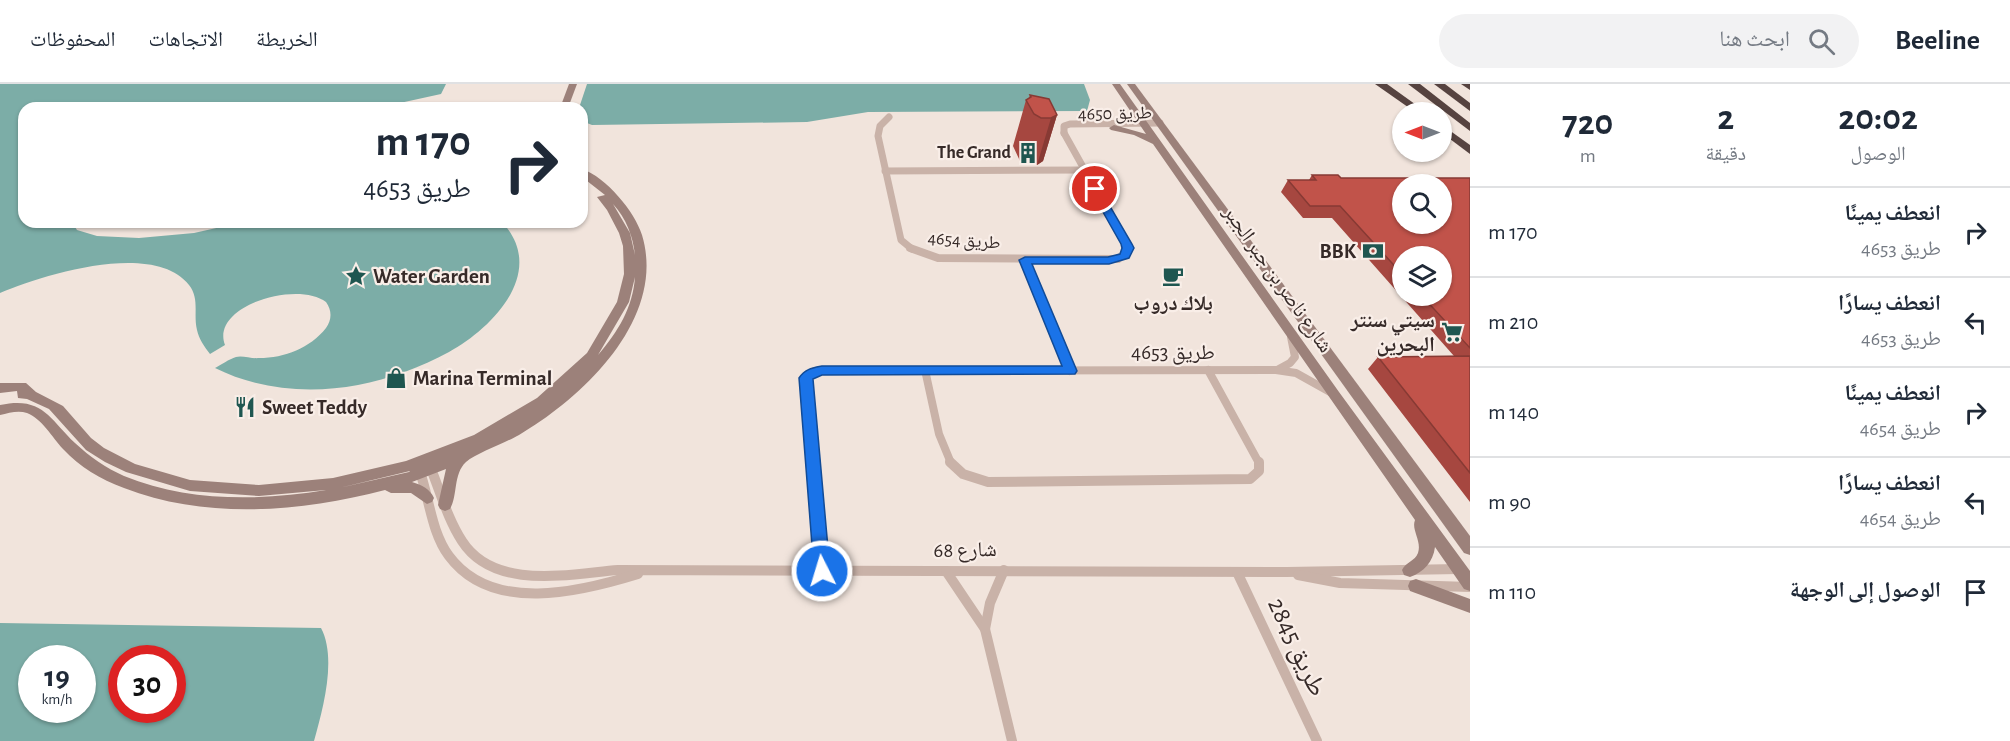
<!DOCTYPE html>
<html lang="ar">
<head>
<meta charset="utf-8">
<style>
  :root { --surface:#fff; --page:#f2f2f3; --text:#1f2937; --muted:#747a83; --line:#e0e1e3 }
  body { margin:0; font-family:"Alegreya Sans","Noto Naskh Arabic",sans-serif; background:var(--page); color:var(--text); direction:rtl; height:100vh; display:flex; flex-direction:column; font-size:22px; white-space:nowrap }
  * { box-sizing:border-box; margin:0 }
  p { font-size:20px; color:var(--muted) }
  .icon { flex:none; width:33px; height:33px; fill:none; stroke:currentColor; stroke-width:2; stroke-linecap:round; stroke-linejoin:round }
  .map { position:relative; flex:1; overflow:hidden; direction:ltr }
  .side { display:flex; flex-direction:column; background:var(--surface); width:540px }
  .side>* { flex:none }
  .guide { position:absolute; left:18px; top:18px; width:570px; height:126px; border-radius:18px; box-shadow:0 2px 4px #0004; direction:rtl; background:#fff; color:var(--text); overflow:hidden }
  .needle { width:39px; rotate:270deg }
  .fabs { position:absolute; left:1392px; top:18px; display:grid; gap:12px }
  .fabs a { display:grid; place-items:center; width:60px; height:60px; border-radius:50%; background:var(--surface); box-shadow:0 2px 4px #0004; font-size:30px }
  .speed { position:absolute; left:18px; top:561px; display:flex; gap:12px; font-size:30px; font-weight:700; text-align:center }
  .speed>* { display:grid; place-content:center; width:78px; height:78px; border-radius:50%; background:var(--surface); box-shadow:0 2px 4px #0004; line-height:1 }
  .speed small { font-size:15px; font-weight:400 }
  .speed .limit { border:9px solid #d22; background:#fff; color:#111 }
  .pin { position:absolute; display:grid; place-items:center; width:51px; height:51px; color:#fff; margin:-26px; border:3px solid #fff; border-radius:50%; box-shadow:0 2px 6px #0007 }
  .me { position:absolute; width:66px; margin:-33px; rotate:355deg; stroke-linejoin:round; filter:drop-shadow(0 0 4px #0008) }
  .turn { display:flex; align-items:center; gap:21px; height:126px; padding:0 18px; font-size:27px }
  .turn .icon { width:78px; height:78px; stroke-width:2.5 }
  .turn b { display:block; font-size:42px; line-height:51px }
  .eta { display:flex; justify-content:space-evenly; align-items:center; height:102px; text-align:center }
  .eta b { font-size:36px; font-weight:600; line-height:42px }
  ul { padding:0; list-style:none }
  li { display:flex; align-items:center; gap:18px; height:90px; padding:0 18px; border-top:2px solid var(--line) }
  li div { flex:1 }
  li b { display:block; font-size:22px }
  li em { font-style:normal }
  header { display:flex; align-items:center; gap:36px; box-sizing:border-box; height:84px; padding:0 30px; background:var(--surface); border-bottom:2px solid var(--line) }
  header strong { font-size:28px }
  nav { display:flex; gap:33px; margin-inline-start:auto; font-size:21px }
  .search { width:420px; height:54px; background:var(--page); display:flex; align-items:center; gap:15px; box-sizing:border-box; padding:0 21px; border-radius:33px; color:var(--muted); font-size:22px }
  main { display:flex; flex:1; min-height:0 }
  .map>svg:first-child { display:block }
  .water { fill:#7cada7; fill-rule:evenodd }
  .lines { fill:none; stroke-linecap:round; stroke-linejoin:round }
  .street-far2 { stroke:#c9b2a8; stroke-width:7 }
  .street-far1 { stroke:#c9b2a8; stroke-width:8 }
  .street { stroke:#c9b2a8; stroke-width:10 }
  .secondary { fill:#9c817a; fill-rule:evenodd }
  .highway { fill:#564340; fill-rule:evenodd }
  .wall { fill:#a64740; fill-rule:evenodd }
  .shaded-wall { fill:#873a34 }
  .building { fill:#c1534a; stroke:#873a34; stroke-width:1.5; fill-rule:evenodd }
  .route { fill:#1a73e8; stroke:#114b97; stroke-width:1.5 }
  .labels { text-anchor:middle; dominant-baseline:central; stroke-width:4.5; stroke-linejoin:round; paint-order:stroke }
  .far-street-label { font-size:18px; fill:#362a28; stroke:#f9eee8 }
  .far-poi-label { font-size:18px; font-weight:bold; fill:#362a28; stroke:#f9eee8; text-anchor:end }
  .poi-label { font-size:21px; font-weight:bold; fill:#362a28; stroke:#f9eee8; text-anchor:start }
  .street-label { font-size:21px; fill:#362a28; stroke:#f9eee8 }
  .near-street-label { font-size:26px; fill:#362a28; stroke:#f9eee8 }
</style>
</head>
<body>
<header>
<strong>Beeline</strong>
<div class="search"><svg class="icon" aria-label="search" viewBox="0 0 24 24"><circle cx="10" cy="10" r="6"/><path d="M15 15l6 6"/></svg>ابحث هنا</div>
<nav><a>الخريطة</a><a>الاتجاهات</a><a>المحفوظات</a></nav>
</header>
<main>
<section class="side">
<div class="eta">
<div><b>20:02</b><p>الوصول</p></div>
<div><b>2</b><p>دقيقة</p></div>
<div><b>720</b><p>m</p></div>
</div>
<ul>
<li><svg class="icon" aria-label="right" viewBox="0 0 24 24"><path d="M7 20v-9h11M14 6l5 5-5 5"/></svg><div><b>انعطف يمينًا</b><p>طريق 4653</p></div><em>170 m</em></li>
<li><svg class="icon" aria-label="left" viewBox="0 0 24 24"><path d="M17 20v-9H6M10 6l-5 5 5 5"/></svg><div><b>انعطف يسارًا</b><p>طريق 4653</p></div><em>210 m</em></li>
<li><svg class="icon" aria-label="right" viewBox="0 0 24 24"><path d="M7 20v-9h11M14 6l5 5-5 5"/></svg><div><b>انعطف يمينًا</b><p>طريق 4654</p></div><em>140 m</em></li>
<li><svg class="icon" aria-label="left" viewBox="0 0 24 24"><path d="M17 20v-9H6M10 6l-5 5 5 5"/></svg><div><b>انعطف يسارًا</b><p>طريق 4654</p></div><em>90 m</em></li>
<li><svg class="icon" aria-label="arrive" viewBox="0 0 24 24"><path d="M6 21V4h12l-3 4 3 4H6"/></svg><div><b>الوصول إلى الوجهة</b></div><em>110 m</em></li>
</ul>
</section>
<div class="map">
<svg width="1470" height="657" viewBox="0 0 1470 657">
  <rect width="100%" height="100%" fill="#f1e4dc"/>
  <g class="water">
    <path d="M0 0H446L441 10 377 24H24V138H72L77 146 97 152 139 154 194 149 243 138H502C548 187 493 244 449 268 421 283 389 295 358 301 310 310 259 306 215 284 221 281 229 275 236 273 242 271 252 275 259 274 285 274 310 264 326 244 332 235 332 227 326 218 297 196 210 222 225 261L210 270C204 262 199 255 197 246 193 230 200 215 189 201 154 156 42 191 0 209Z"/>
    <path d="M587 0H1084L1090 16 1087 27 868 28 807 38 592 41 582 37V24H579Z"/>
    <path d="M0 539 321 544C337 574 323 625 314 657H0ZM32 574H82V626H32ZM122 574H172V626H122Z"/>
  </g>
  <g class="lines">
    <g class="street-far2">
      <path d="M889 33 880 42 878 52 901 156 912 165"/>
      <path d="M1064 49 1126 160 1127 165"/>
      <path d="M1064 49V42L1070 40 1160 39"/>
      <path d="M885 87 1085 86"/>
    </g>
    <g class="street-far1">
      <path d="M910 164 938 174 1118 175 1127 168 1126 164"/>
      <path d="M1025 176 1070 287"/>
      <path d="M1279 285 1290 279 1295 273 1291 253"/>
      <path d="M925 286 939 350 951 379"/>
      <path d="M1208 286 1259 379"/>
      <path d="M812 379 805 300 806 294 814 287 1276 286 1296 289 1330 308"/>
    </g>
    <g class="street">
      <path d="M812 378 822 487"/>
      <path d="M950 378 963 390 988 398 1250 395 1259 387V378"/>
      <path d="M429 380C440 406 447 434 462 457 494 507 569 490 618 486L1287 488 1459 485"/>
      <path d="M419 385C429 412 431 448 449 472 492 530 580 508 638 490"/>
      <path d="M946 487 985 545 1012 657"/>
      <path d="M1237 488 1317 657"/>
      <path d="M1298 491 1340 499 1470 503"/>
      <path d="M985 545 990 519 1004 486"/>
    </g>
    <g class="secondary">
      <path d="M569 0H577L568 24H560Z"/>
      <path d="M1112 0H1120L1339 308 1470 487V507L1464 505 1435 463C1433 478 1424 488 1410 493L1404 491 1402 486C1406 478 1415 477 1418 469 1422 457 1411 446 1415 436L1153 60 1134 51 1111 46 1109 44 1114 41 1146 50Z"/>
      <path d="M1127 0H1135L1470 452V471L1464 469Z"/>
      <path d="M582 85C606 93 635 128 642 151 667 234 584 313 519 351 505 359 477 369 466 378 453 390 458 411 450 425L445 427 440 425 438 421 446 385 412 398C422 401 430 405 434 414L432 418 427 420 411 409H391L385 406C300 428 207 436 124 404 100 395 80 383 63 365 52 353 42 335 27 329 18 326 9 329 0 331V321C42 312 49 334 75 359 90 373 106 384 124 392 187 418 260 417 326 406L259 412 190 407 126 388 105 378 86 366 49 325 27 315 18 314 17 307 0 309V299H26L36 308 63 322 91 354 104 364 135 380 190 396 259 401 333 394 406 377 474 351 537 314 587 269 617 218 624 190 623 162 619 149 607 126 597 113 605 111 582 93ZM613 120C626 134 633 152 635 171L630 149ZM635 193C633 223 618 248 598 271L629 218ZM410 387 409 388 339 404Z"/>
      <path d="M1416 495 1470 515V529L1410 507 1408 502 1410 497Z"/>
    </g>
    <g class="highway">
      <path d="M1375 0H1387L1426 28H1415Z"/>
      <path d="M1408 0H1420L1470 39V47Z"/>
      <path d="M1434 0H1445L1470 19V27Z"/>
      <path d="M1461 0H1470V6Z"/>
      <path d="M1442 41 1470 61V70L1442 49Z"/>
    </g>
  </g>
  <g class="wall">
    <path d="M1030 11 1057 31 1043 77 1037 81H1028L1020 77 1013 62 1026 16 1029 14Z"/>
    <path d="M1312 91 1341 94H1470V418L1368 285 1378 273 1454 272 1332 134H1303L1281 108 1288 96H1309ZM1402 172 1442 212H1402Z"/>
  </g>
  <path class="shaded-wall" d="M1057 31 1043 77 1037 81 1051 34Z"/>
  <g class="building">
    <path d="M1030 11 1049 15 1057 31 1051 34H1041L1034 30 1026 16 1031 13Z"/>
    <path d="M1312 91H1338L1341 94H1470V264L1422 212H1442V172H1402V190L1340 122H1310L1288 96H1316ZM1402 100H1442V140H1402Z"/>
    <path d="M1470 272V389L1378 273Z"/>
  </g>
  <path class="route" d="M1095 102 1100 105 1132 160 1134 164 1129 174 1109 180H1032L1077 287 1075 290 822 291 813 295 830 487 828 492 822 494 816 492 814 487 799 294C805 285 812 284 822 282H1062L1019 176 1025 173H1108L1120 170 1122 164 1121 160 1090 105Z"/>
  <defs>
    <symbol id="building-bare" viewBox="-9 -9 18 18"><path d="M-4-6H4V6H1V3H-1V6H-4ZM-2.5-4.3h1.7v1.8h-1.7ZM.8-4.3h1.7v1.8H.8ZM-2.5-1h1.7V.8h-1.7ZM.8-1h1.7V.8H.8Z" fill="#1f5650" stroke="#f9eee8" stroke-width="2.5" paint-order="stroke"/></symbol>
    <symbol id="bank-bare" viewBox="-9 -9 18 18"><path d="M-6-4H6V4H-6ZM0-2.3a2.3 2.3 0 1 0 0 4.6a2.3 2.3 0 1 0 0-4.6Z" fill="#1f5650" stroke="#f9eee8" stroke-width="2.5" paint-order="stroke"/></symbol>
    <symbol id="sight-bare" viewBox="-9 -9 18 18"><path d="M0-6L1.8-2.2L6-1.7L2.9 1.2L3.7 5.4L0 3.3L-3.7 5.4L-2.9 1.2L-6-1.7L-1.8-2.2Z" fill="#1f5650" stroke="#f9eee8" stroke-width="2.5" paint-order="stroke"/></symbol>
    <symbol id="cafe-bare" viewBox="-9 -9 18 18"><path d="M-5.5-4.5H6V0H3Q3 3.5 0 3.5H-2.5Q-5.5 3.5-5.5 0ZM3-3.2v2h1.7v-2ZM-6 4.5H4V6H-6Z" fill="#1f5650" stroke="#f9eee8" stroke-width="2.5" paint-order="stroke"/></symbol>
    <symbol id="supermarket-bare" viewBox="-9 -9 18 18"><path d="M-6-5.5h2.5l.6 2H6L4.5 2H-2.5L-4.4-4H-6ZM-1.5 3.2a1.3 1.3 0 1 0 .1 0ZM3 3.2a1.3 1.3 0 1 0 .1 0Z" fill="#1f5650" stroke="#f9eee8" stroke-width="2.5" paint-order="stroke"/></symbol>
    <symbol id="shop-bare" viewBox="-9 -9 18 18"><path d="M-5-2.5h2.3a2.7 3.5 0 0 1 5.4 0H5L5.5 6h-11ZM-1.5-2.5h3a1.5 2.3 0 0 0-3 0Z" fill="#1f5650" stroke="#f9eee8" stroke-width="2.5" paint-order="stroke"/></symbol>
    <symbol id="restaurant-bare" viewBox="-9 -9 18 18"><path d="M-5-6h1v4h1v-4h1v4h1v-4h1v5L-1.5 .5V6h-2V.5L-5-1ZM5-6V6H3V1.5H1.5Q1.5-4 5-6Z" fill="#1f5650" stroke="#f9eee8" stroke-width="2.5" paint-order="stroke"/></symbol>
  </defs>
  <g fill-rule="evenodd">
    <use href="#building-bare" x="1013" y="54" width="30" height="30"/>
    <use href="#bank-bare" x="1358" y="152" width="30" height="30"/>
    <use href="#sight-bare" x="341" y="177" width="30" height="30"/>
    <use href="#cafe-bare" x="1158" y="177" width="30" height="30"/>
    <use href="#supermarket-bare" x="1437" y="233" width="30" height="30"/>
    <use href="#shop-bare" x="381" y="279" width="30" height="30"/>
    <use href="#restaurant-bare" x="230" y="308" width="30" height="30"/>
  </g>
  <g class="labels">
    <g class="far-street-label">
      <text transform="translate(1115 30) rotate(-1)">طريق 4650</text>
      <text transform="translate(964 157) rotate(4)">طريق 4654</text>
    </g>
    <g class="far-poi-label">
      <text x="1011" y="69">The Grand</text>
    </g>
    <g class="poi-label">
      <text x="1356" y="167" text-anchor="end">BBK</text>
      <text x="373" y="192">Water Garden</text>
      <text x="1173" y="219" text-anchor="middle">بلاك دروب</text>
      <text x="1435" y="236" text-anchor="end">سيتي سنتر<tspan x="1435" dy="24">البحرين</tspan></text>
      <text x="413" y="294">Marina Terminal</text>
      <text x="262" y="323">Sweet Teddy</text>
    </g>
    <g class="street-label">
      <text transform="translate(1278 195) rotate(55)">شارع ناصر بن جبر الجبر</text>
      <text x="1173" y="268">طريق 4653</text>
      <text transform="translate(965 466) rotate(-1)">شارع 68</text>
    </g>
    <g class="near-street-label">
      <text transform="translate(1297 563) rotate(65)">طريق 2845</text>
    </g>
  </g>
</svg>
<div class="fabs">
<a><svg class="needle" viewBox="-14 -14 28 28"><path d="M0-13l5 13h-10z" fill="#e53935"/><path d="M0 13l5-13h-10z" fill="#747a83"/></svg></a>
<a><svg class="icon" aria-label="search" viewBox="0 0 24 24"><circle cx="10" cy="10" r="6"/><path d="M15 15l6 6"/></svg></a>
<a><svg class="icon" aria-label="layers" viewBox="0 0 24 24"><path d="M12 4l9 5-9 5-9-5zM3 14l9 5 9-5"/></svg></a>
</div>
<div class="speed"><div>19<small>km/h</small></div><div class="limit">30</div></div>
<div class="pin" style="left:1095px;top:105px;background:#d93025"><svg class="icon" aria-label="arrive" viewBox="0 0 24 24"><path d="M6 21V4h12l-3 4 3 4H6"/></svg></div>
<svg class="me" style="left:822px;top:487px" viewBox="-20 -20 40 40"><circle r="17" fill="#1a73e8" stroke="#fff" stroke-width="3"/><path d="M0-11L8 9 0 5-8 9z" fill="#fff"/></svg>
<div class="guide">
<div class="turn"><svg class="icon" aria-label="right" viewBox="0 0 24 24"><path d="M7 20v-9h11M14 6l5 5-5 5"/></svg><div><b>170 m</b>طريق 4653</div></div>
</div>
</div>
</main>
</body>
</html>
